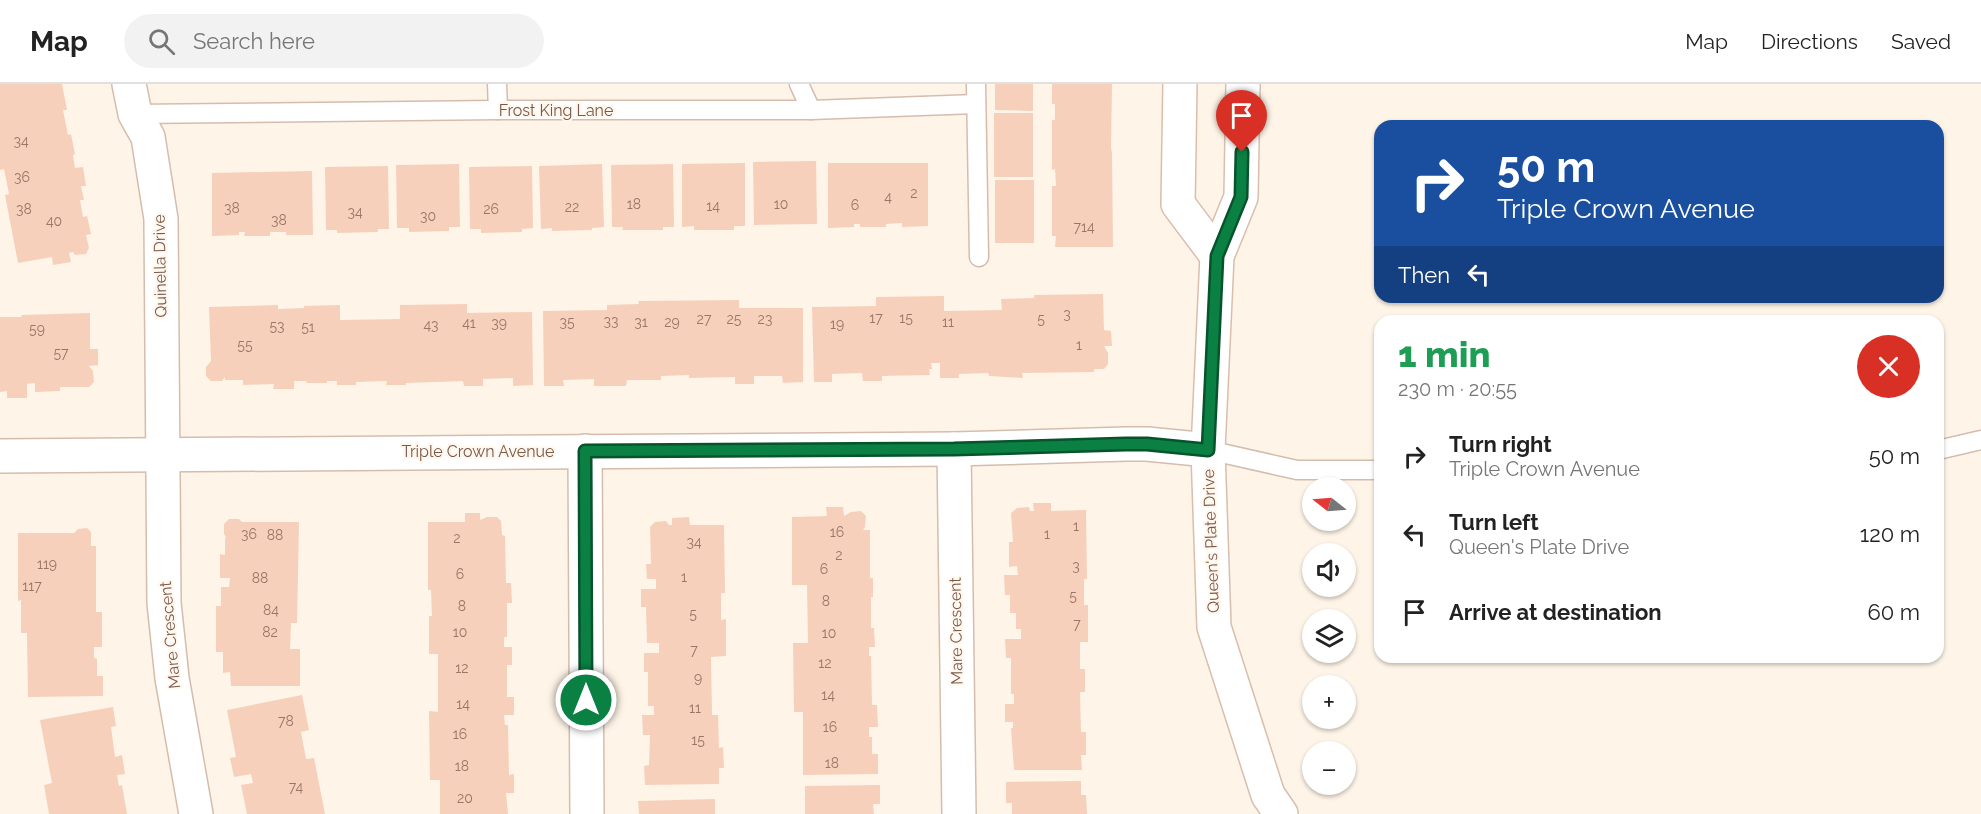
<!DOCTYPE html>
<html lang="en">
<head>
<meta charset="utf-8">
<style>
  :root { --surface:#fff; --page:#f2f2f2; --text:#222; --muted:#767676; --line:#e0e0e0 }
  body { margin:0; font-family:Raleway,sans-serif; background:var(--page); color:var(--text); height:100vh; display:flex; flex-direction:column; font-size:22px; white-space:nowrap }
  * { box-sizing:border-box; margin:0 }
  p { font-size:20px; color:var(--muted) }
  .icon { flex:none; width:33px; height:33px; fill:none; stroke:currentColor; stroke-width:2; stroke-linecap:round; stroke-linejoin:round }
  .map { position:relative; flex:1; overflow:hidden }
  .sheet { position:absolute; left:1374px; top:231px; width:570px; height:348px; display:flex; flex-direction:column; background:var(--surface); border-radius:18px; box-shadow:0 2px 4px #0004 }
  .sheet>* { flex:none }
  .banner { position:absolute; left:1374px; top:36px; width:570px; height:183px; border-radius:18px; box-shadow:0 2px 4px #0004; background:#1a4fa0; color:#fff; overflow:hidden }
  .needle { width:39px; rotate:287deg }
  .controls { position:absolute; left:1302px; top:393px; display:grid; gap:12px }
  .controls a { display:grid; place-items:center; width:54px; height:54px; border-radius:50%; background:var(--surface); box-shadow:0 2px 4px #0004; font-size:30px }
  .pin { position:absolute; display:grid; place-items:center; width:51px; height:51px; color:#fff; margin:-62px -26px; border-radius:50% 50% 50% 0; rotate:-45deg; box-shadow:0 0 6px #0007 }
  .pin .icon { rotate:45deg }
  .me { position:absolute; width:66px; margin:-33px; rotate:0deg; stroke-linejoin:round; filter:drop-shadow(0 0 4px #0008) }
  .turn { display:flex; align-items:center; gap:21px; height:126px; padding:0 24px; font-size:27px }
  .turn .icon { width:78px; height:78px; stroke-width:2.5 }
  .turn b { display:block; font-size:42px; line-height:51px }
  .then { display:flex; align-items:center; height:57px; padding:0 24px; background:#0003; gap:12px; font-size:22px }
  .round { display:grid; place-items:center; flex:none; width:63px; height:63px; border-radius:32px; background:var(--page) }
  .head { display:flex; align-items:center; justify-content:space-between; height:102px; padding:0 24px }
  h1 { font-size:36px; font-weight:800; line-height:45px; color:#1e9e55 }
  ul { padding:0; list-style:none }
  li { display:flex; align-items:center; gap:18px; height:78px; padding:0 24px }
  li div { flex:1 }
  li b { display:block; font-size:22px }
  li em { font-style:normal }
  header { display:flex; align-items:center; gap:36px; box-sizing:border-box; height:84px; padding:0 30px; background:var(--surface); border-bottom:2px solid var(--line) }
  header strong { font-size:28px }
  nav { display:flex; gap:33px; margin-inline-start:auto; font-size:21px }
  .search { width:420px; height:54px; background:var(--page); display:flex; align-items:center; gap:15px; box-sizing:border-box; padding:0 21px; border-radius:33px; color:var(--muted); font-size:22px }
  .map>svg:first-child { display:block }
  .building { fill:#f7d0bb }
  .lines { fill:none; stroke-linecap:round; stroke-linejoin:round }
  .lane-casing { stroke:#d5bdae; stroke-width:21 }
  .street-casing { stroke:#d5bdae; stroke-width:36 }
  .secondary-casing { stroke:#dabead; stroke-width:36 }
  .lane { stroke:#fff; stroke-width:18 }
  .street { stroke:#fff; stroke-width:33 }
  .secondary { stroke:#fff; stroke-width:33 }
  .route-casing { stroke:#07532c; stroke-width:15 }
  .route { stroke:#0b8043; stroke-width:10 }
  .labels { text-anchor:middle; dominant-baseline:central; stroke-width:4.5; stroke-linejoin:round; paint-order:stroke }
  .number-label { font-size:14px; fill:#9b7565 }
  .street-label { font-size:16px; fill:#7c5748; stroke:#fff8ef }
</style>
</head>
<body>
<header>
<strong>Map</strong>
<div class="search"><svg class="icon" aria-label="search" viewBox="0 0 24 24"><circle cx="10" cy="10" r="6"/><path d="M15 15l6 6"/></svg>Search here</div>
<nav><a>Map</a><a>Directions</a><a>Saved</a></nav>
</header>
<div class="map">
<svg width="1981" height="730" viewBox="0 0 1981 730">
  <rect width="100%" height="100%" fill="#fef4e7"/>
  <g class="building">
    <path d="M0 0H62L67 26H63L68 51 71 50 75 70 73 71 75 84 83 83 86 102H81L84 116H80L83 133 87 132 91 150 86 151 89 164 86 170 75 171 73 168 69 169 71 178 53 181 52 173 18 179 5 111 9 110 4 85 0 86Z"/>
    <path d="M995 0H1033V27L995 26Z"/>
    <path d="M1052 0H1112L1111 64 1112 69 1113 163H1055L1056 152H1052V102H1056L1055 85 1052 86V36H1055V20H1052Z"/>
    <rect x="994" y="29" width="39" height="64"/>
    <path d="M816 77 817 140 754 141 753 78Z"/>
    <path d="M745 79V142H734V146H694V142L682 143V80Z"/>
    <path d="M828 79H928V142L902 143V139L886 140V143H860V140H854V143L828 144Z"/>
    <path d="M459 80 460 143H449V147L409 148V144H397L396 81Z"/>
    <path d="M602 80 604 143 592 144V146L552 147V144L541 145 539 82Z"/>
    <path d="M673 80 674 143H663V146H622L623 143H612L611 81Z"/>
    <path d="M388 82 389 145H378V148L337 149V146H326L325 83Z"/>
    <path d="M532 82 533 144 522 145V148L481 149V145H470L469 83Z"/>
    <path d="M312 87 313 151H286V148H270V152H244L245 148H239V151L212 152V89Z"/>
    <rect x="995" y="96" width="39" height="63"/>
    <path d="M1103 210 1104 246 1111 247 1112 262H1104L1108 269V280L1104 285H1094V288L1022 289 1023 294 989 292 988 289 959 290V294H940V279H931L932 285H929L930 291 882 292V297H863L862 289 832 290V298H814L812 223 876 222V213L944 212V227L1002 226 1001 215 1034 214V211Z"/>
    <path d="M739 216V224H803V298L783 299 782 292H754V300H735V293L689 294V291L661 292V296H627L626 302H594V295L563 296 564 302H544L543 227 607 226V221L639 220 638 217Z"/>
    <path d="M467 220V229L532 228 533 301 513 302V294L483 295V302H464L463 297 406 299V301H386L387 297 356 298V301H337V297H327V299H306L307 297H294V305H273L274 300 243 301V296H225V293L222 297H211L206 292V283L211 277 209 223 278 221V225L304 224V222L340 221V236L400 235V221Z"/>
    <path d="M90 229V265H98V281L89 282 93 287 94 298 89 303H60V307L35 308V299L27 300V314H7V307L0 308V233H21L22 231Z"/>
    <path d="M1033 419H1051V427L1086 426 1087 495H1084V521H1088V558H1080V585H1085V608H1080L1081 648H1086V671H1081L1082 686H1014L1011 644H1013V638H1005V620H1014V610H1011V574H1006L1005 555H1021V545H1016V529H1010V511H1005L1004 491H1018L1017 482 1009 483V458H1013L1011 429 1017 424 1029 423 1030 427H1034Z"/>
    <path d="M826 423H843L844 432 851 428 861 427 866 432 865 443 863 446H870V494H873V513H871V544H874L875 563H869V572H871L872 621H877L878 643H869V653H872V670H878V690L803 691V628H794L793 559H808L807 501H792V433L827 432Z"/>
    <path d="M465 429H480V436L487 433H497L501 437 502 451 505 452 506 499H511L512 519H507V553H504V563H512V581H507V613H514V631H504L505 641H508L509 691 514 690V709H506L508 730H440V696H430L429 627 438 628V570H429V532H432L431 506H428V438H465Z"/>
    <path d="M689 433 690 441H724L725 509H721V536L726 535V572L711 573 712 631H718L719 664 723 663 724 684H719V700L645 701 644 682 649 681 650 651H643L642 631H654V622H648V588H644V569H659V559H647L646 523H641V505H656V495H647L646 480H651L650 443 655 438 666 437 669 441H672V434Z"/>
    <path d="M229 435H239L242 438H299L297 539H291L290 565H300V602H231L230 588 223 589V568H216V522H221V503H229L230 494H220V470L225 471V455L226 453 224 450V440Z"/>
    <path d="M87 444 91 448V462H96V528H102V563H94V574L97 575V592H103V612L28 613 27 549H21V516L18 517V449H74L78 445Z"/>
    <path d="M302 611 309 646 301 648 306 675 314 674 325 730H247L241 701 253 699 251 690 234 693 230 674 236 673 227 626Z"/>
    <path d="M113 623 116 642 111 643 115 673 122 671 125 690 117 691 119 702 122 701 127 730H49L44 701 52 699 40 636Z"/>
    <path d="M1081 697V711H1086L1087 730H1012V719H1006V698Z"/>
    <path d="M880 701V720H873L874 730H805V702Z"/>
    <path d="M715 715V730H639L638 717Z"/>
  </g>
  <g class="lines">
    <defs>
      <g id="lane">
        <path d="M497 0 498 26"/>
        <path d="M799 0 811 26"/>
        <path d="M976 0 979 173"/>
        <path d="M135 30 498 26H811L976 20"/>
        <path d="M1208 366 1297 386H1380"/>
        <path d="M1938 366 1981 356"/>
      </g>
      <g id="street">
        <path d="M129 0 135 30 148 53 161 135 164 519 172 594 196 730"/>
        <path d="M954 365 959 730"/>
        <path d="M585 367 587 730"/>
        <path d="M0 372 954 365 1126 360H1147L1208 366"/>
      </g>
      <g id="secondary">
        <path d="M1180 0 1178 120 1217 172"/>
        <path d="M1243 0 1241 113 1217 172 1208 366 1214 543 1268 711 1281 730"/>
      </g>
    </defs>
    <use href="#lane" class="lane-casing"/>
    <use href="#street" class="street-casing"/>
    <use href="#secondary" class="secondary-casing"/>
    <use href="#lane" class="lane"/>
    <use href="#street" class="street"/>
    <use href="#secondary" class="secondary"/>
  </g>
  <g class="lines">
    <defs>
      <path id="route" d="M586 616 585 367 954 365 1126 360H1147L1208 366 1217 172 1241 113 1242 68"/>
    </defs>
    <use href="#route" class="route-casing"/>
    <use href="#route" class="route"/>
  </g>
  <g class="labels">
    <g class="number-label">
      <text x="21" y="57">34</text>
      <text x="22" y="93">36</text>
      <text x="914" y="109">2</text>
      <text x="888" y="113">4</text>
      <text x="634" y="120">18</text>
      <text x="781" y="120">10</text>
      <text x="855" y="121">6</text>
      <text x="713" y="122">14</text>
      <text x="572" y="123">22</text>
      <text x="232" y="124">38</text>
      <text x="24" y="125">38</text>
      <text x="491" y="125">26</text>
      <text x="355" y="128">34</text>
      <text x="428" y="132">30</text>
      <text x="279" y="136">38</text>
      <text x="54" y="137">40</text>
      <text x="1084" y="143">714</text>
      <text x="1067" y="230">3</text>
      <text x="876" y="234">17</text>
      <text x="906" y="234">15</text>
      <text x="704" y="235">27</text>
      <text x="734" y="235">25</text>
      <text x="765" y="235">23</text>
      <text x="1041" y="235">5</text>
      <text x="611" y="237">33</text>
      <text x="567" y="238">35</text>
      <text x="641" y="238">31</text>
      <text x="672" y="238">29</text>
      <text x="948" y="238">11</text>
      <text x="469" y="239">41</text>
      <text x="499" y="239">39</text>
      <text x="837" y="240">19</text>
      <text x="431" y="241">43</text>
      <text x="277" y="242">53</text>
      <text x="308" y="243">51</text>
      <text x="37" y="245">59</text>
      <text x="245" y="261">55</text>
      <text x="1079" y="261">1</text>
      <text x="61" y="269">57</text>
      <text x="1076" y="442">1</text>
      <text x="837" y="448">16</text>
      <text x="249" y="450">36</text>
      <text x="1047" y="450">1</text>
      <text x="275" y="451">88</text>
      <text x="457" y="454">2</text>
      <text x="694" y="458">34</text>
      <text x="839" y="471">2</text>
      <text x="47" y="480">119</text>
      <text x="1076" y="482">3</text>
      <text x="824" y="485">6</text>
      <text x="460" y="490">6</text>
      <text x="684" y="493">1</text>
      <text x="260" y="494">88</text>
      <text x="32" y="502">117</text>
      <text x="1073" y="512">5</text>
      <text x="826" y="517">8</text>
      <text x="462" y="522">8</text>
      <text x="271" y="526">84</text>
      <text x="693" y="530">5</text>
      <text x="1077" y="540">7</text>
      <text x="270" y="548">82</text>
      <text x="460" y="548">10</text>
      <text x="829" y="549">10</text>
      <text x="694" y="566">7</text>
      <text x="825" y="579">12</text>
      <text x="462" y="584">12</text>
      <text x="698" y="594">9</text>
      <text x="828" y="611">14</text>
      <text x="463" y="620">14</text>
      <text x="695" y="624">11</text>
      <text x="286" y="637">78</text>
      <text x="830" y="643">16</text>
      <text x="460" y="650">16</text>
      <text x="698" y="656">15</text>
      <text x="832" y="679">18</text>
      <text x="462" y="682">18</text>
      <text x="296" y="703">74</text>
      <text x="465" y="714">20</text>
    </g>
    <g class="street-label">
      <text x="556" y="26">Frost King Lane</text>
      <text transform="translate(160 182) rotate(-91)">Quinella Drive</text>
      <text x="478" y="367">Triple Crown Avenue</text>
      <text transform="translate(1211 457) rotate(-92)">Queen's Plate Drive</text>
      <text transform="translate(956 547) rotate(-91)">Mare Crescent</text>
      <text transform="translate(170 551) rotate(-95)">Mare Crescent</text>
    </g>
  </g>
</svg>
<div class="controls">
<a><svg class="needle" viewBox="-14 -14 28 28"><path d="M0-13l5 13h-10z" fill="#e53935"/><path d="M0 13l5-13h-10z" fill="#767676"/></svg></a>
<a><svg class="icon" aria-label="sound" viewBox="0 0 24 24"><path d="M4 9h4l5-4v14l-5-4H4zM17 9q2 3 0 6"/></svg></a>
<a><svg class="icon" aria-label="layers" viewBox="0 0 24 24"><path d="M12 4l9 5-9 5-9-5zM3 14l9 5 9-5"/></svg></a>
<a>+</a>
<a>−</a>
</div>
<div class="pin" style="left:1242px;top:68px;background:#d93025"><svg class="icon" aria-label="arrive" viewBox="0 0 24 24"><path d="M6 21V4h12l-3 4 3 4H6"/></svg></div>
<svg class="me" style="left:586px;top:616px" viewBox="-20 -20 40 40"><circle r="17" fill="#0b8043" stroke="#fff" stroke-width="3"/><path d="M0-11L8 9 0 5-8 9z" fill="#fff"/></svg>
<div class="banner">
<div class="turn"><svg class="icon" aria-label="right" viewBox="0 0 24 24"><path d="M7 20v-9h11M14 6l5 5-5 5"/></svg><div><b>50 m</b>Triple Crown Avenue</div></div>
<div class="then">Then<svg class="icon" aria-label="left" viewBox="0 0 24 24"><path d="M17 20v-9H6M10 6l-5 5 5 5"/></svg></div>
</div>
<section class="sheet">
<div class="head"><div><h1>1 min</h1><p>230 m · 20:55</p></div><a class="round" style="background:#d93025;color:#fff"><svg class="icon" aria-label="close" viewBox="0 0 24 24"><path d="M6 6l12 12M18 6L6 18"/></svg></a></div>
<ul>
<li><svg class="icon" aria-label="right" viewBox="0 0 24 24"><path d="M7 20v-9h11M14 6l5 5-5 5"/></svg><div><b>Turn right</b><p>Triple Crown Avenue</p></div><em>50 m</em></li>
<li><svg class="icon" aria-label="left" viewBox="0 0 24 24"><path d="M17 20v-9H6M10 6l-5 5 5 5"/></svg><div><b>Turn left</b><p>Queen's Plate Drive</p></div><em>120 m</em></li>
<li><svg class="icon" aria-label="arrive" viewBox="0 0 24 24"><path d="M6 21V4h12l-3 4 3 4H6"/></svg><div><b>Arrive at destination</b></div><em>60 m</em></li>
</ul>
</section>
</div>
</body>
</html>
